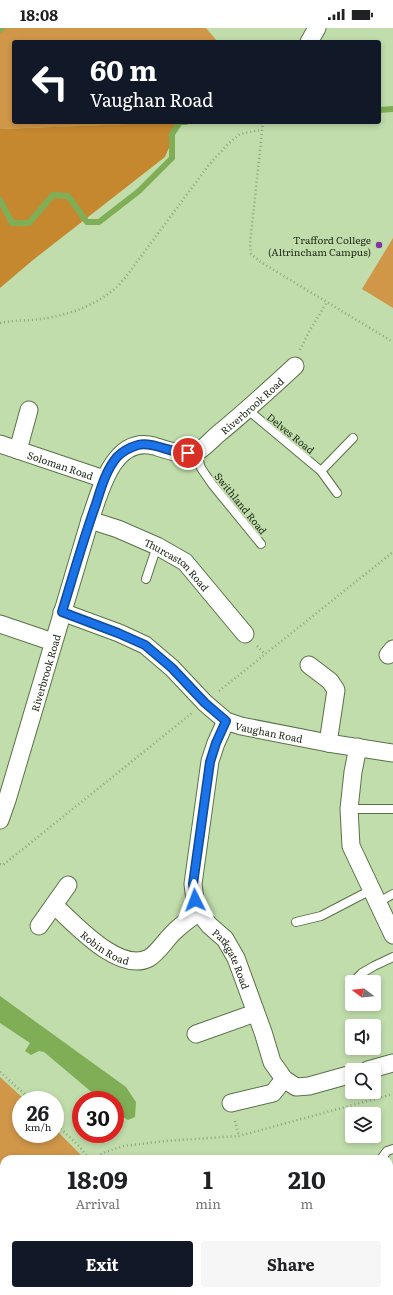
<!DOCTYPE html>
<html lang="en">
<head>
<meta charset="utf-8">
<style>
  :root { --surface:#fff; --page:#f6f6f6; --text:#202124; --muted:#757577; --accent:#111827 }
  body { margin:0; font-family:Literata,serif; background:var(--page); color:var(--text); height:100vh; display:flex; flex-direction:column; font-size:15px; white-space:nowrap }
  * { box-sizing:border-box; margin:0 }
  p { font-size:13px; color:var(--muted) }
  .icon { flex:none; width:22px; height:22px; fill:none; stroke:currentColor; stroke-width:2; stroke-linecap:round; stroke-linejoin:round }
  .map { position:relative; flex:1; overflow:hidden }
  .drawer { position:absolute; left:0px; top:1127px; width:393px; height:140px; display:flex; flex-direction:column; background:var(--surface); border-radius:12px 12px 0 0; box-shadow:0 2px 6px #0003 }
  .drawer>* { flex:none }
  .top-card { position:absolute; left:12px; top:12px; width:369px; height:84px; border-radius:4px; box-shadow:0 2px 6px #0003; background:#111827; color:#fff; overflow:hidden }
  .needle { width:26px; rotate:286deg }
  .buttons { position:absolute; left:345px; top:947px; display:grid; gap:8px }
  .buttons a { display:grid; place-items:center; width:36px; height:36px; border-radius:4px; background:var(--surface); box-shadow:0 2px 6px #0003; font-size:20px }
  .speed { position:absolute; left:12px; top:1063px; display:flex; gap:8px; font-size:20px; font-weight:700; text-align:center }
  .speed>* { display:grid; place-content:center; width:52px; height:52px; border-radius:50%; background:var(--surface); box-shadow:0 2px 6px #0003; line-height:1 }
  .speed small { font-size:10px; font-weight:400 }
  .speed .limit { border:6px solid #d22; background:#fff; color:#111 }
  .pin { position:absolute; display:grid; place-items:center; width:34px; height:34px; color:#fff; margin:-17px; border:2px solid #fff; border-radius:50%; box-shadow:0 1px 4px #0007 }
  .me { position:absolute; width:44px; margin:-22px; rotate:357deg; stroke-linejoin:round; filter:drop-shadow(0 0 3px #0008) }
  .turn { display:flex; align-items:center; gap:14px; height:84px; padding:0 12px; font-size:18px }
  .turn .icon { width:52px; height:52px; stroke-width:2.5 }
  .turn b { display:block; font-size:28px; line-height:34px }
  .eta { display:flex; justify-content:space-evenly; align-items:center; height:68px; text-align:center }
  .eta b { font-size:24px; font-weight:700; line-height:28px }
  .cta { display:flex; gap:8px; margin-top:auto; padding:8px 12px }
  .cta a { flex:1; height:46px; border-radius:4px; background:var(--accent); color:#fff; font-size:16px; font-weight:700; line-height:46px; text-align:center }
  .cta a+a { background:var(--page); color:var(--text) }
  .status { display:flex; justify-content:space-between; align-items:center; height:28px; padding:0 20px; background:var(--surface); direction:ltr }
  .status svg { height:11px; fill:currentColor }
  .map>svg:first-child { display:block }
  .green { fill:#d09749 }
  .forest { fill:#c6882e }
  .water { fill:#7fae57 }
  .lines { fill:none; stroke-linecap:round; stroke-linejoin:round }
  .stream { stroke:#7fae57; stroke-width:6 }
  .lane-casing { stroke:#597246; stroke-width:10 }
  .street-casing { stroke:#597246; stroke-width:19 }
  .path { stroke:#8da37d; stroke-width:2.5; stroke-dasharray:1 3; stroke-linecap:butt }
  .lane { stroke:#fff; stroke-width:8 }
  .street { stroke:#fff; stroke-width:17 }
  .route-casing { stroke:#114b97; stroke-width:10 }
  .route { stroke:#1a73e8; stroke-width:7 }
  .poi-dot { fill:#8035a6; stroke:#c1ddac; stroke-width:1.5 }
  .labels { text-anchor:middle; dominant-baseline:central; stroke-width:4; stroke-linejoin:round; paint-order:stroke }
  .poi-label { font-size:10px; fill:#222c1a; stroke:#c1ddac; text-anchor:end }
  .street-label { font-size:10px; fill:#222c1a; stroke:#c1ddac }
</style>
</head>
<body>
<div class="status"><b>18:08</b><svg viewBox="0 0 49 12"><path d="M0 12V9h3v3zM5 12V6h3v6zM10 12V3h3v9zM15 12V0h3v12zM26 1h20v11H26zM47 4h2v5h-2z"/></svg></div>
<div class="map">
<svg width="393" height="1267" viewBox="0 0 393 1267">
  <rect width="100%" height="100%" fill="#c1ddac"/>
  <g class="green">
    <path d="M1 0H206L218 14H14V94H186L0 101V1Z"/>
    <path d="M393 210V280L362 261Z"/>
    <path d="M0 1049 25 1072H21V1106H55V1101L85 1131H4V1255L0 1247Z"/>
    <path d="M8 1263H121V1267H10Z"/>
    <path d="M155 1263H204L205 1267H156Z"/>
  </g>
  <path class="forest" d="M180 94 165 129 33 232 0 260V101Z"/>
  <path class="water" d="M0 968 126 1059 136 1074 135 1089 128 1092 115 1084V1072H101L44 1024 39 1023 31 1027 25 1023 30 1015 0 995Z"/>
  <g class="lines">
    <g class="stream">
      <path d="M0 2 2 0"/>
      <path d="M379 82 393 81"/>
      <path d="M0 172 12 195H29L53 167 68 168 87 194H99L139 163 172 130V106L180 94H186"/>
      <path d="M0 1140 4 1147"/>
      <path d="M90 1263V1267"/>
    </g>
    <defs>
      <g id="lane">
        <path d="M248 382 321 443 337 465"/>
        <path d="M196 424 201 440 212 456 261 516"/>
        <path d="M321 443 353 410"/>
        <path d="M146 551 157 518"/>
        <path d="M349 781H393"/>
        <path d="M377 875 393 866"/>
        <path d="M296 894 321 888 371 862"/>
        <path d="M353 954 362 945 374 938 393 929"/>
        <path d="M381 1131 387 1123 393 1121"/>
      </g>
      <g id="street">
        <path d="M309 14 317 0"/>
        <path id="s1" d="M0 416 104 451"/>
        <path d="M18 422 29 382"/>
        <path id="s2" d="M90 492 118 501 157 518 185 534 245 606"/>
        <path id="s3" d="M62 584 119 605 145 617 172 640 205 675 226 693 241 698 328 715 393 725"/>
        <path d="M0 596 53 614"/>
        <path d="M388 627 393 621"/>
        <path d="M309 637 330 653 336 662 328 715"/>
        <path id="s4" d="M226 693 216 715 210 733 193 856 195 872 199 884 209 897 225 911 236 930 263 1004 272 1034 284 1051 296 1059 309 1058 352 1046"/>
        <path d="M358 719 353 744 349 781 351 818 393 907"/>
        <path id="s5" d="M0 792 7 772 90 492C100 464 113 407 154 418 167 422 182 428 196 424 203 422 211 412 217 407 244 385 269 362 295 338"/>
        <path id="s6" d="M54 877C74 895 119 946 149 930 159 924 166 911 175 903 182 896 191 890 199 884"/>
        <path d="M39 898 68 857"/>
        <path d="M196 1006 255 985"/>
        <path d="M368 1042 393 1035"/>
        <path d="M231 1075 273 1065 284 1051"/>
        <path d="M311 1263 312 1267"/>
      </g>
    </defs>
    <use href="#lane" class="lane-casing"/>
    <use href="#street" class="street-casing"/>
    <g class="path">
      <path d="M263 94 250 216 251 226 259 233 393 314"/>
      <path d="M0 295C13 292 27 293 40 291 65 288 92 279 112 263 117 260 121 254 125 250L208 138 228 116 240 106 261 102"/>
      <path d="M300 322 310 302 327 274"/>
      <path d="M257 618 265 626"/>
      <path d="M219 663 393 524"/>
      <path d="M0 836 3 837 192 685"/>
      <path d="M0 1044 31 1072"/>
      <path d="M235 1093 239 1108"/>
      <path d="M55 1095 80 1119 89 1131"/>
      <path d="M94 1131 105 1124 124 1118 165 1113 239 1108 393 1066"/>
      <path d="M125 1263V1267"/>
      <path d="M129 1267 132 1263"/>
    </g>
    <use href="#lane" class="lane"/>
    <use href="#street" class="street"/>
  </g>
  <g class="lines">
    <defs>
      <path id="route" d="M188 425C172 426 153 413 138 417 131 419 122 424 117 429 106 442 101 460 96 476 83 512 73 548 62 584L118 605 145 617 172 640 205 675 226 693 216 715 210 734 193 856 195 872"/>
    </defs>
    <use href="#route" class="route-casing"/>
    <use href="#route" class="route"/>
  </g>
  <circle class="poi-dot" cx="379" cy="217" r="4"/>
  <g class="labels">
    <g class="poi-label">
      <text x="371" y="211">Trafford College<tspan x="371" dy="12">(Altrincham Campus)</tspan></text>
    </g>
    <g class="street-label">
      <text stroke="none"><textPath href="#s5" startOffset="538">Riverbrook Road</textPath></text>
      <text transform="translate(291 405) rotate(39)">Delves Road</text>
      <text stroke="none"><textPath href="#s1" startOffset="64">Soloman Road</textPath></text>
      <text transform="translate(241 475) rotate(51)">Swithland Road</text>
      <text stroke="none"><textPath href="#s2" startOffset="99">Thurcaston Road</textPath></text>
      <text stroke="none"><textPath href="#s5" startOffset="154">Riverbrook Road</textPath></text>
      <text stroke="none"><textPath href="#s3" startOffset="245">Vaughan Road</textPath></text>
      <text stroke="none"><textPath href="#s6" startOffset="67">Robin Road</textPath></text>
      <text stroke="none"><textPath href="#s4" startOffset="254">Parkgate Road</textPath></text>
    </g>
  </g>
</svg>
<div class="buttons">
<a><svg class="needle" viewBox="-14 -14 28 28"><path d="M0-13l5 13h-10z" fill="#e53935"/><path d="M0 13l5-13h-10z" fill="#757577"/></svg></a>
<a><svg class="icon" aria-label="sound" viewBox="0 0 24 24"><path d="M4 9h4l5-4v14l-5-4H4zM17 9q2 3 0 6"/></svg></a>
<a><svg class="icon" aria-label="search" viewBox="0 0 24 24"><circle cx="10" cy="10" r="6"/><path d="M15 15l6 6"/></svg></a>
<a><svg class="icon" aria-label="layers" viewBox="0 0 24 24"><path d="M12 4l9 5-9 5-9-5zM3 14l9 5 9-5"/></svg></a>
</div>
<div class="speed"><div>26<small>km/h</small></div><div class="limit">30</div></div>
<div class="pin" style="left:188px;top:425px;background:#d93025"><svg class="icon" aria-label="arrive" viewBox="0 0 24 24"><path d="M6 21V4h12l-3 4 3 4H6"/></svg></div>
<svg class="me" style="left:195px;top:872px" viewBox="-20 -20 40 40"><path d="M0-17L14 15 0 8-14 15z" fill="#1a73e8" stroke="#fff" stroke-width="4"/></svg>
<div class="top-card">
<div class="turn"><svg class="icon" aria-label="left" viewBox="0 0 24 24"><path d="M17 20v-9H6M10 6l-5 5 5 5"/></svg><div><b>60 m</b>Vaughan Road</div></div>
</div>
<section class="drawer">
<div class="eta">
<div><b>18:09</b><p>Arrival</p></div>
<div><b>1</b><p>min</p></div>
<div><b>210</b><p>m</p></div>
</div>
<div class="cta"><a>Exit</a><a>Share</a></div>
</section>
</div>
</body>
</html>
